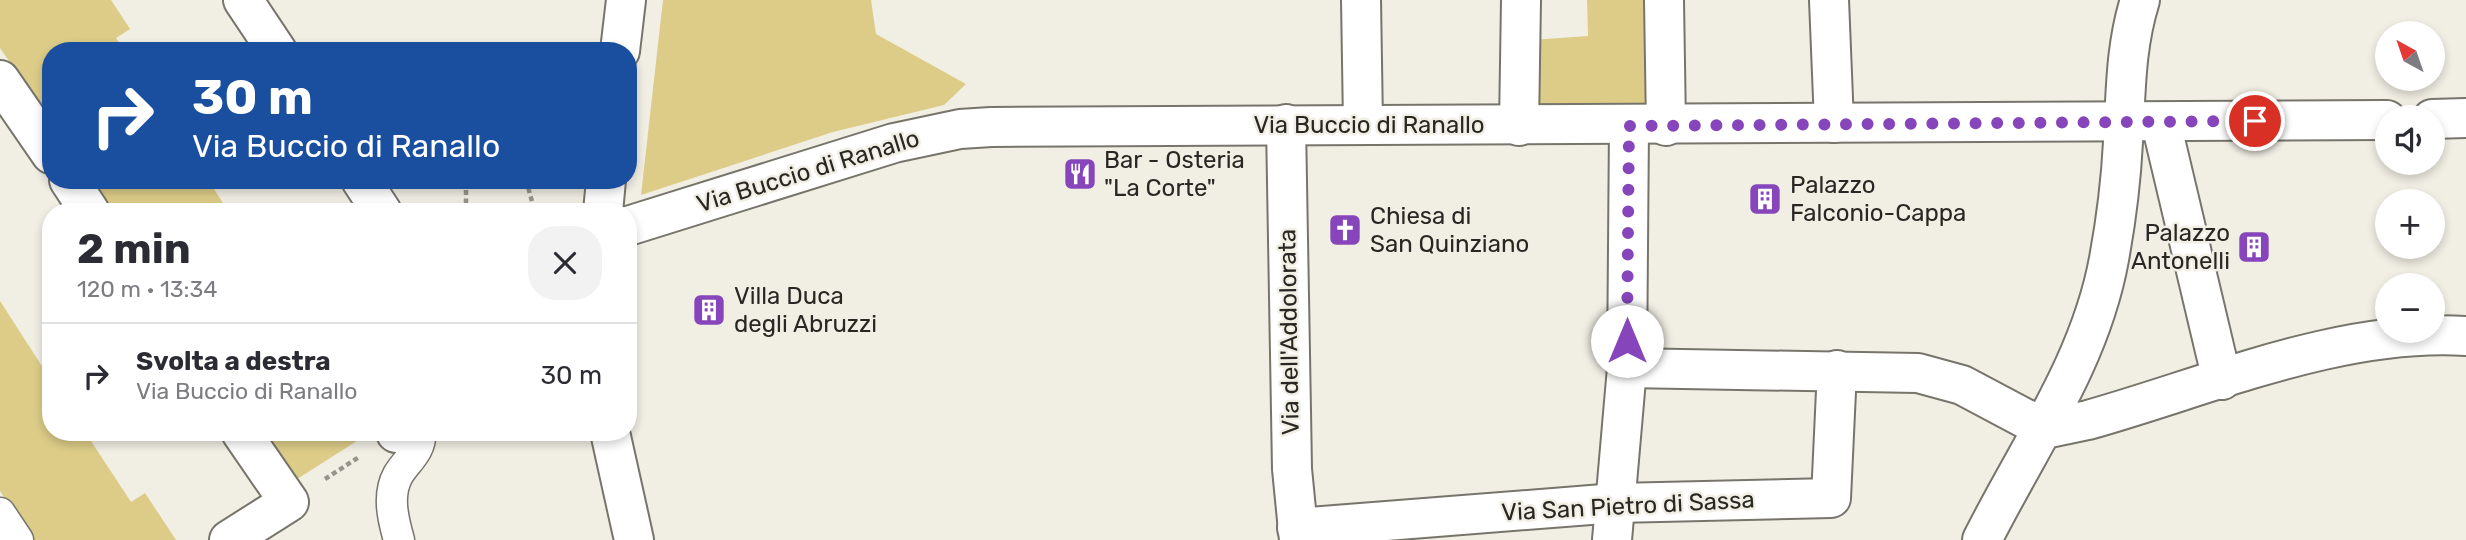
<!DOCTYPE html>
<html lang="it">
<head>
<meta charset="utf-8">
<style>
  :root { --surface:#fff; --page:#f2f2f3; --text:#2b2b33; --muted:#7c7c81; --line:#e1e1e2 }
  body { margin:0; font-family:Rubik,sans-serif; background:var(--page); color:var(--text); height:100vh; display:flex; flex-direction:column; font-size:26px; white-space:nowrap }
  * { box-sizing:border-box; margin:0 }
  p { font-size:23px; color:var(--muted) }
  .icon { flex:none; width:38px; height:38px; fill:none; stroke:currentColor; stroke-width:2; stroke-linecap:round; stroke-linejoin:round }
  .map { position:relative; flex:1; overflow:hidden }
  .side { position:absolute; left:42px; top:203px; width:595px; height:238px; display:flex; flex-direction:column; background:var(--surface); border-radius:28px; box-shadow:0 4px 10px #0003 }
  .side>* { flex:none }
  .guide { position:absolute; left:42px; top:42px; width:595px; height:147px; border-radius:28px; box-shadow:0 4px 10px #0003; background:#1a4fa0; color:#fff; overflow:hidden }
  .needle { width:46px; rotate:320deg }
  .buttons { position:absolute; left:2375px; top:21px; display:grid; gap:14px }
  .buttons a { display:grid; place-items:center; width:70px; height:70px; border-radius:50%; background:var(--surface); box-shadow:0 4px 10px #0003; font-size:35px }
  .pin { position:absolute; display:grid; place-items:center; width:60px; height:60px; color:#fff; margin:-30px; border:4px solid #fff; border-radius:50%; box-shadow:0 2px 7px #0007 }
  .me { position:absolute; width:77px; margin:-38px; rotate:0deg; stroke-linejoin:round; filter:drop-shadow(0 0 5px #0008) }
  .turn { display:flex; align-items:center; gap:24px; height:147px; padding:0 35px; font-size:32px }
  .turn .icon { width:91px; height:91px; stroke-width:2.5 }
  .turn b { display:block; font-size:49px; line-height:60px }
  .round { display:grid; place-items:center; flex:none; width:74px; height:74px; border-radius:28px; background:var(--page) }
  .overview { display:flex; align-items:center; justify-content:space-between; height:119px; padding:0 35px }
  h1 { font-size:42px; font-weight:700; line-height:52px }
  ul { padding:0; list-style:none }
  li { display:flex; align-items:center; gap:21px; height:105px; padding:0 35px; border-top:2px solid var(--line) }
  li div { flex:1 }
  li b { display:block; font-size:26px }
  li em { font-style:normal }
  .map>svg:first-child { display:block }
  .green { fill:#dccc88 }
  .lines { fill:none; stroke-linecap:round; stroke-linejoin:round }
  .service-casing { stroke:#77756b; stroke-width:33 }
  .pedestrian-casing { stroke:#77756b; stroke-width:42 }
  .minor-casing { stroke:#77756b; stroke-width:42 }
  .path { stroke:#96958d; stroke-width:4.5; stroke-dasharray:5 3.5; stroke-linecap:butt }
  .service { stroke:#fff; stroke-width:30 }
  .pedestrian { stroke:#fff; stroke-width:38 }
  .minor { stroke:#fff; stroke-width:38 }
  .route { stroke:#8645ba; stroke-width:12; stroke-dasharray:0 21.6 }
  .labels { text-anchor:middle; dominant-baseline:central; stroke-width:5; stroke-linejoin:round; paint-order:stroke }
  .street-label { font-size:24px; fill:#282723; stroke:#f1efe4 }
  .poi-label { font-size:24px; fill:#282723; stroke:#f1efe4; text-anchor:start }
</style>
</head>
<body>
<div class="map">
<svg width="2466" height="540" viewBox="0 0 2466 540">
  <rect width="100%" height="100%" fill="#f1efe4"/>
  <g class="green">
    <path d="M0 0H111L130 29 116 38 125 51H51V122L0 48Z"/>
    <path d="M663 0H871L876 34 966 84 944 105 833 132 641 195Z"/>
    <path d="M1587 0H1650L1652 110 1531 108 1532 40 1588 36Z"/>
    <path d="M90 180H208L229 212H111Z"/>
    <path d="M0 301 47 374 51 372V432H85L131 502 145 493 176 540H32L0 491Z"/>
    <path d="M261 432H371L294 481Z"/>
  </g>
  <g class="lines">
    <defs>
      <g id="service">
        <path d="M0 513 18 540"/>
        <path d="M399 540C393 519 387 495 398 475 406 461 422 451 420 432"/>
      </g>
      <path id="pedestrian" d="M2161 123 2222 380"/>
      <g id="minor">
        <path d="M243 0 277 51"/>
        <path d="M1361 0 1363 123"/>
        <path d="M1664 0 1666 126"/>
        <path d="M1829 0 1834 123"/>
        <path d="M620 51 626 0"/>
        <path d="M0 80 51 154"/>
        <path d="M2432 119 2466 118"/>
        <path d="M1286 124 1292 469 1299 540"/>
        <path d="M1519 126 1521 0"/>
        <path d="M69 180 90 212"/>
        <path d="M361 180 382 212"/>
        <path d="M603 212 606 180"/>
        <path d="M628 226 894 143 960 129 991 127 2387 120"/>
        <path d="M1627 368 1918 373 1962 385 2045 429"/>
        <path d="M2045 429 2088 420C2209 386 2340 328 2466 336"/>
        <path d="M610 432 634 540"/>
        <path d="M396 433 397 432"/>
        <path d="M1297 528 1616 503 1831 498 1837 370"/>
        <path d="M229 540 289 502 241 432"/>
        <path d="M1612 540 1627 368 1629 126"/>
        <path d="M1982 540C2028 448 2090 363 2109 259 2116 221 2121 181 2123 142 2126 93 2125 48 2140 0"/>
      </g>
    </defs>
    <use href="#service" class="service-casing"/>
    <use href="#pedestrian" class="pedestrian-casing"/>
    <use href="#minor" class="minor-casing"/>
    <g class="path">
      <path d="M526 180 535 212"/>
      <path d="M466 212V180"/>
      <path d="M325 479 359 457"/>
    </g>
    <use href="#service" class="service"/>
    <use href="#pedestrian" class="pedestrian"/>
    <use href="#minor" class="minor"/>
  </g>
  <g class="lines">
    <path class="route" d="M1627 341 1629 126 2255 121"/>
  </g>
  <defs>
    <symbol id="restaurant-square" viewBox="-11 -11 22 22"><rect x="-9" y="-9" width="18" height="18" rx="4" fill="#8645ba" stroke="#f1efe4"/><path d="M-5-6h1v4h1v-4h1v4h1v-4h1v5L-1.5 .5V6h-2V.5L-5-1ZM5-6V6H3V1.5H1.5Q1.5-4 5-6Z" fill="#fff"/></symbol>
    <symbol id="building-square" viewBox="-11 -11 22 22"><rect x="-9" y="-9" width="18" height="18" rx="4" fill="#8645ba" stroke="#f1efe4"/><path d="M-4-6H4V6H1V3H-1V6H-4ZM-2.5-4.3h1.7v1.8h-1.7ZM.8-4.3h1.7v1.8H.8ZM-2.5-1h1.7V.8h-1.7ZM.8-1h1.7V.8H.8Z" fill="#fff"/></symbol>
    <symbol id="church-square" viewBox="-11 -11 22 22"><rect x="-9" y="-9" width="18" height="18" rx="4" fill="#8645ba" stroke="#f1efe4"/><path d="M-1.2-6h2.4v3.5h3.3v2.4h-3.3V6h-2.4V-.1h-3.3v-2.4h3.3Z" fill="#fff"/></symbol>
  </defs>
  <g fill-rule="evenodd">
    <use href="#restaurant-square" x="1061" y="155" width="38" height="38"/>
    <use href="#building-square" x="1746" y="180" width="38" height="38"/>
    <use href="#church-square" x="1326" y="211" width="38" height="38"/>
    <use href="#building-square" x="2235" y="228" width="38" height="38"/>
    <use href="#building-square" x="690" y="291" width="38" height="38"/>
  </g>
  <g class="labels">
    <g class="street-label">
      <text x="1369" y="125">Via Buccio di Ranallo</text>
      <text transform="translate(808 171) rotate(-17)">Via Buccio di Ranallo</text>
      <text transform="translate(1289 332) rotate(-91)">Via dell'Addolorata</text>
      <text transform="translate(1628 506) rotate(-3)">Via San Pietro di Sassa</text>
    </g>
    <g class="poi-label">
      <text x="1104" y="160">Bar - Osteria<tspan x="1104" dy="28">"La Corte"</tspan></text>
      <text x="1790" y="185">Palazzo<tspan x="1790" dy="28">Falconio-Cappa</tspan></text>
      <text x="1370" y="216">Chiesa di<tspan x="1370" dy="28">San Quinziano</tspan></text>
      <text x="2230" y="233" text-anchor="end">Palazzo<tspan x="2230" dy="28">Antonelli</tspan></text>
      <text x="734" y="296">Villa Duca<tspan x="734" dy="28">degli Abruzzi</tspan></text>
    </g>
  </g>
</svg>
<div class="buttons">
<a><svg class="needle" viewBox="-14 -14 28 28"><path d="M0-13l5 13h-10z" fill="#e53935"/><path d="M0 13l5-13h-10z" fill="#7c7c81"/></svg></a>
<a><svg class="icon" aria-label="sound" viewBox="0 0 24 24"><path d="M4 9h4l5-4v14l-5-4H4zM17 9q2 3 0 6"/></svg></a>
<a>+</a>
<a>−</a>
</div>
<div class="pin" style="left:2255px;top:121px;background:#d93025"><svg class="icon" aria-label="arrive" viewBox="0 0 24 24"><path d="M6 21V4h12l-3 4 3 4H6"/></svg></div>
<svg class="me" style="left:1627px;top:341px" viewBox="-20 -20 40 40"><circle r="19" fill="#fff"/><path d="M0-13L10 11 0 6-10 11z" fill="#8645ba"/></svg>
<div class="guide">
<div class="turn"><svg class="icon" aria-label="right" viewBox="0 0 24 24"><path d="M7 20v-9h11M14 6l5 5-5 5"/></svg><div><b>30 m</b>Via Buccio di Ranallo</div></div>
</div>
<section class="side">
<div class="overview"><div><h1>2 min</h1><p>120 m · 13:34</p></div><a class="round"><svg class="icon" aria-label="close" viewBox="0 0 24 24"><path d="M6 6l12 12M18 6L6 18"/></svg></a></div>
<ul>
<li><svg class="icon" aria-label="right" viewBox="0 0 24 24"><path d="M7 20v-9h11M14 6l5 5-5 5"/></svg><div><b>Svolta a destra</b><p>Via Buccio di Ranallo</p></div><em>30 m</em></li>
</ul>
</section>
</div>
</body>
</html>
